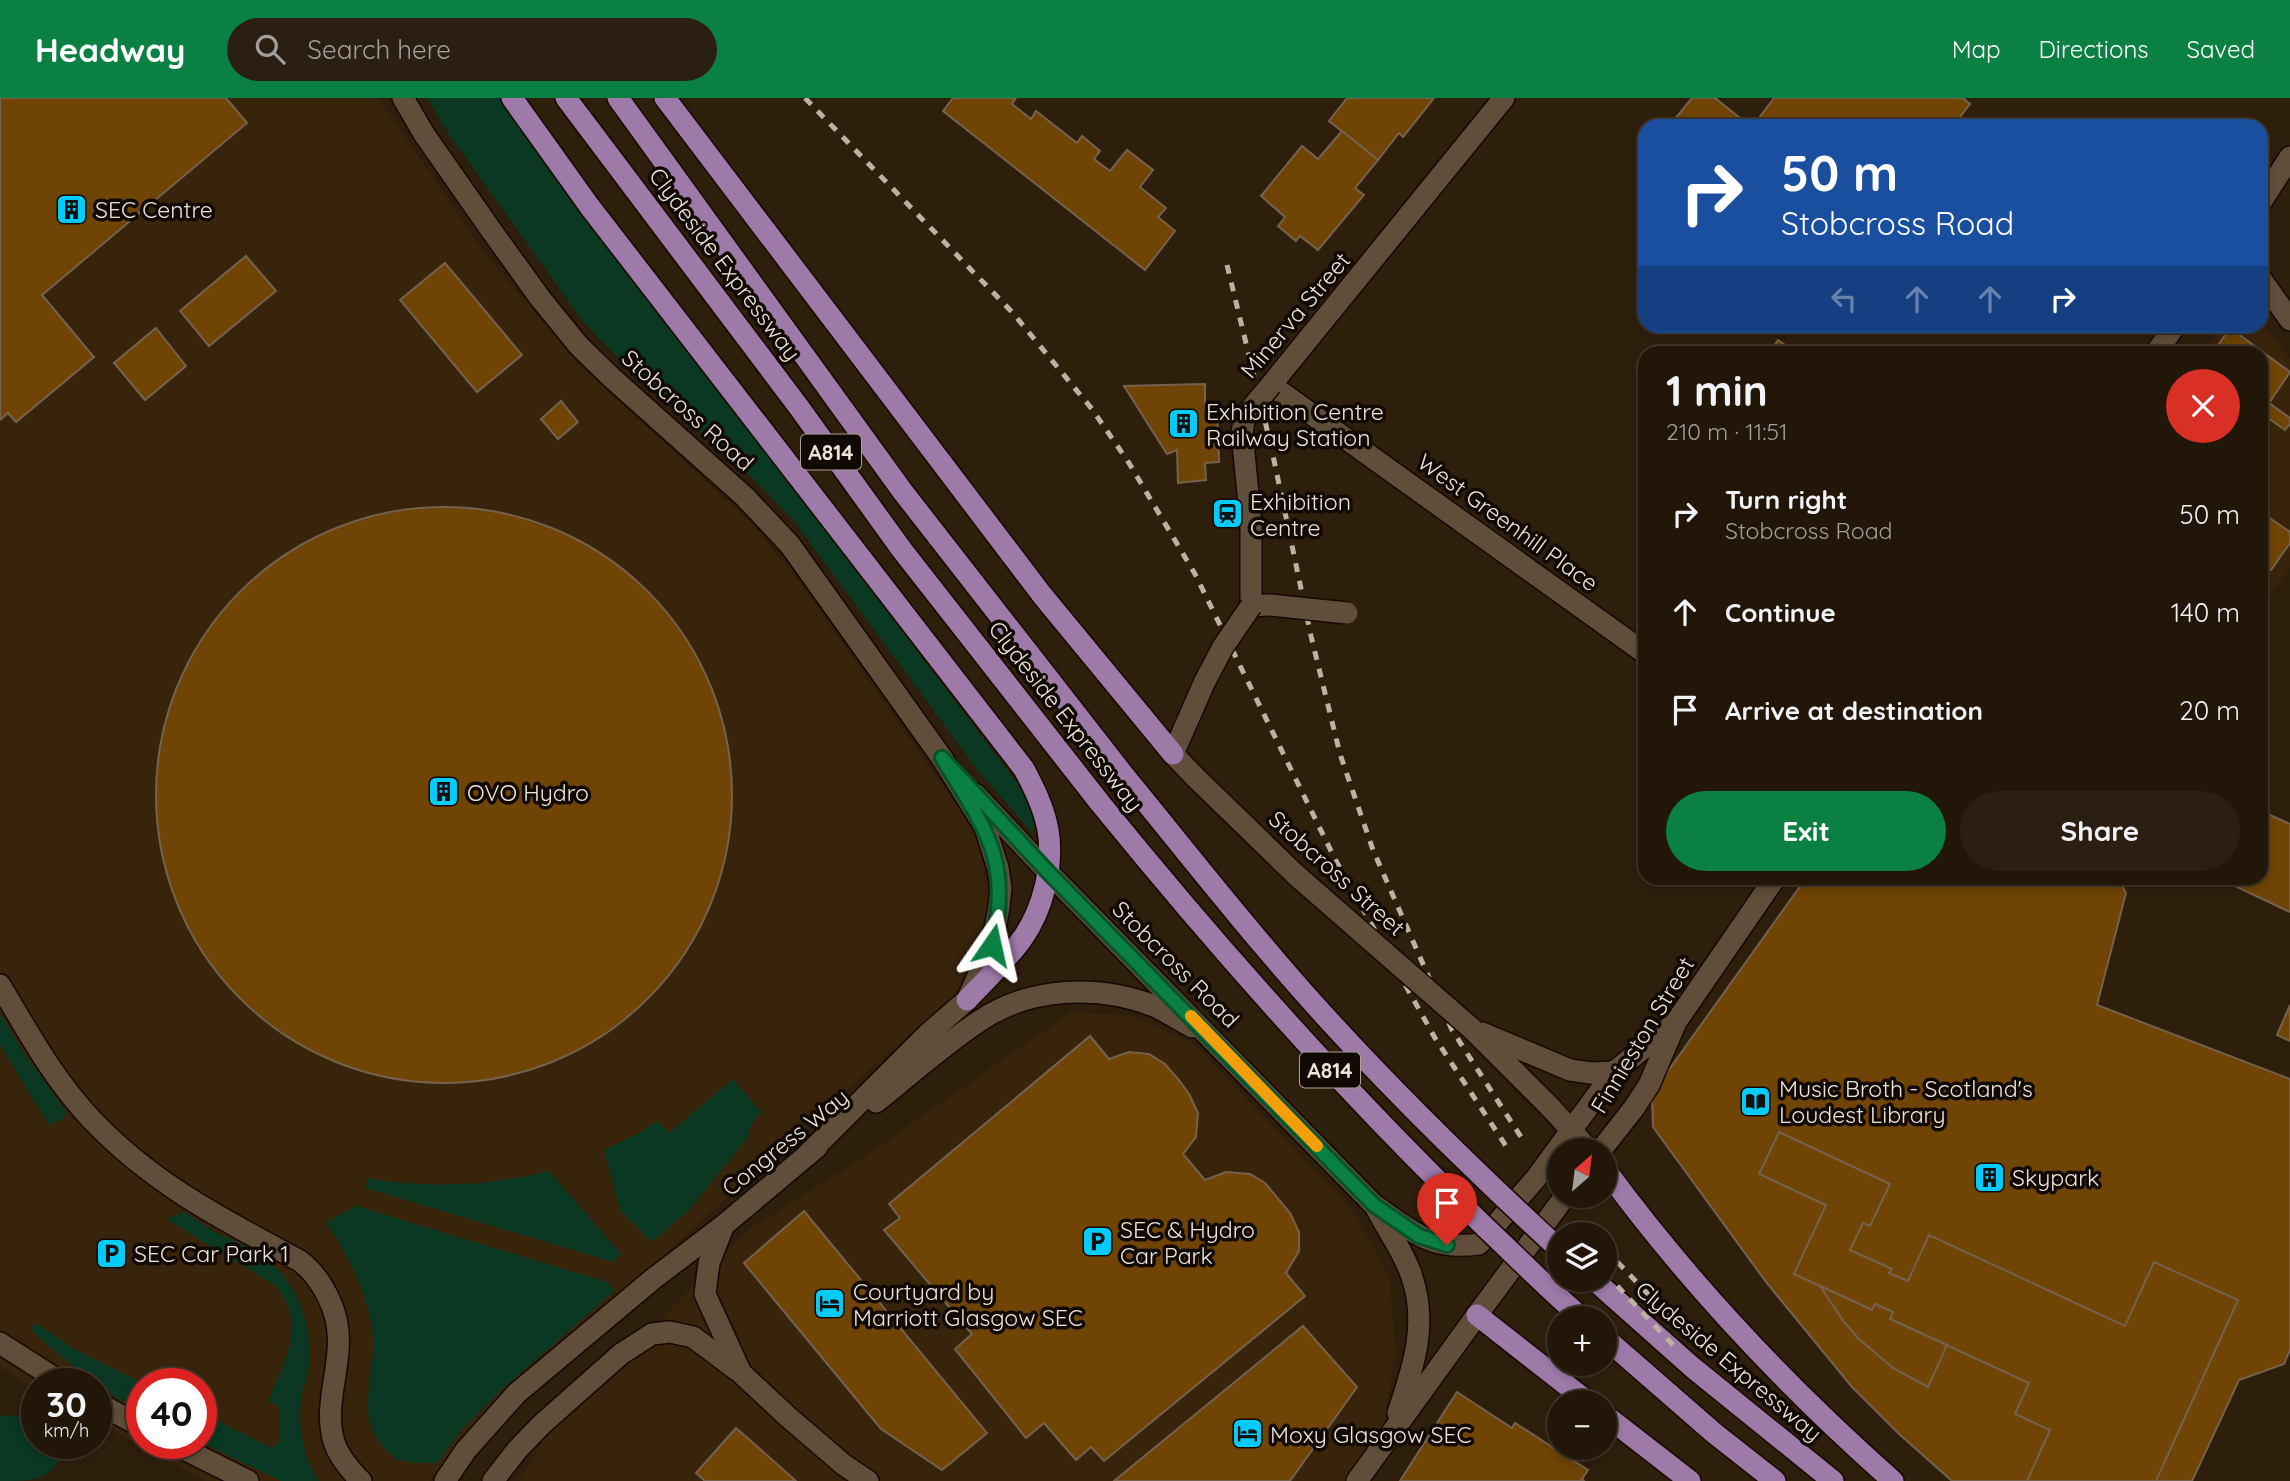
<!DOCTYPE html>
<html lang="en">
<head>
<meta charset="utf-8">
<style>
  :root { --surface:#221609; --page:#2a1f12; --text:#f1f3f6; --muted:#a29f9c; --line:#3f352a; --accent:#0b8043 }
  body { margin:0; font-family:Quicksand,sans-serif; background:var(--page); color:var(--text); height:100vh; display:flex; flex-direction:column; font-size:26px; white-space:nowrap }
  * { box-sizing:border-box; margin:0 }
  p { font-size:23px; color:var(--muted) }
  .icon { flex:none; width:38px; height:38px; fill:none; stroke:currentColor; stroke-width:2; stroke-linecap:round; stroke-linejoin:round }
  .map { position:relative; flex:1; overflow:hidden }
  .drawer { position:absolute; left:1638px; top:248px; width:630px; height:539px; display:flex; flex-direction:column; background:var(--surface); border-radius:21px; box-shadow:0 4px 10px #0003,0 0 0 2px var(--line) }
  .drawer>* { flex:none }
  .banner { position:absolute; left:1638px; top:21px; width:630px; height:214px; border-radius:21px; box-shadow:0 4px 10px #0003,0 0 0 2px var(--line); background:#1a4fa0; color:#fff; overflow:hidden }
  .needle { width:46px; rotate:28deg }
  .fabs { position:absolute; left:1547px; top:1040px; display:grid; gap:14px }
  .fabs a { display:grid; place-items:center; width:70px; height:70px; border-radius:50%; background:var(--surface); box-shadow:0 4px 10px #0003,0 0 0 2px var(--line); font-size:35px }
  .speed { position:absolute; left:21px; top:1270px; display:flex; gap:14px; font-size:35px; font-weight:700; text-align:center }
  .speed>* { display:grid; place-content:center; width:91px; height:91px; border-radius:50%; background:var(--surface); box-shadow:0 4px 10px #0003,0 0 0 2px var(--line); line-height:1 }
  .speed small { font-size:18px; font-weight:400 }
  .speed .limit { border:10px solid #d22; background:#fff; color:#111 }
  .pin { position:absolute; display:grid; place-items:center; width:60px; height:60px; color:#fff; margin:-72px -30px; border-radius:50% 50% 50% 0; rotate:-45deg; box-shadow:0 0 7px #0007 }
  .pin .icon { rotate:45deg }
  .me { position:absolute; width:77px; margin:-38px; rotate:11deg; stroke-linejoin:round; filter:drop-shadow(0 0 5px #0008) }
  .turn { display:flex; align-items:center; gap:24px; height:147px; padding:0 28px; font-size:32px }
  .turn .icon { width:91px; height:91px; stroke-width:2.5 }
  .turn b { display:block; font-size:49px; line-height:60px }
  .lanes { display:flex; align-items:center; height:66px; padding:0 28px; background:#0003; justify-content:center; gap:35px; direction:ltr }
  .lanes .off { opacity:.35 }
  .round { display:grid; place-items:center; flex:none; width:74px; height:74px; border-radius:37px; background:var(--page) }
  .headline { display:flex; align-items:center; justify-content:space-between; height:119px; padding:0 28px }
  h1 { font-size:42px; font-weight:800; line-height:52px }
  .button { display:flex; gap:14px; margin-top:auto; padding:14px 28px }
  .button a { flex:1; height:80px; border-radius:42px; background:var(--accent); color:#fff; font-size:28px; font-weight:800; line-height:80px; text-align:center }
  .button a+a { background:var(--page); color:var(--text) }
  ul { padding:0; list-style:none }
  li { display:flex; align-items:center; gap:21px; height:98px; padding:0 28px }
  li div { flex:1 }
  li b { display:block; font-size:26px }
  li em { font-style:normal }
  header { display:flex; align-items:center; gap:42px; box-sizing:border-box; height:98px; padding:0 35px; background:var(--accent); color:#fff }
  header strong { font-size:33px }
  nav { display:flex; gap:38px; margin-inline-start:auto; font-size:24px }
  .search { width:490px; height:63px; background:var(--page); display:flex; align-items:center; gap:18px; box-sizing:border-box; padding:0 24px; border-radius:38px; color:var(--muted); font-size:26px }
  .map>svg:first-child { display:block }
  .built { fill:#38240b; fill-rule:evenodd }
  .green { fill:#0a3822 }
  .building { fill:#6f4405; stroke:#75624e; stroke-width:2 }
  .lines { fill:none; stroke-linecap:round; stroke-linejoin:round }
  .minor-casing { stroke:#160800; stroke-width:24 }
  .major-casing { stroke:#160800; stroke-width:24 }
  .minor { stroke:#604e3a; stroke-width:21 }
  .major { stroke:#9e7aa9; stroke-width:21 }
  .rail { stroke:#bdb0a4; stroke-width:5; stroke-dasharray:9 9; stroke-linecap:butt }
  .minor-bridge-casing { stroke:#160800; stroke-width:24; stroke-linecap:butt }
  .major-bridge-casing { stroke:#160800; stroke-width:24; stroke-linecap:butt }
  .minor-bridge { stroke:#604e3a; stroke-width:21 }
  .major-bridge { stroke:#9e7aa9; stroke-width:21 }
  .route-casing { stroke:#07532c; stroke-width:18 }
  .route { stroke:#0b8043; stroke-width:12 }
  .slow { stroke:#f59e0b; stroke-width:12 }
  .labels { text-anchor:middle; dominant-baseline:central; stroke-width:7; stroke-linejoin:round; paint-order:stroke }
  .shield { fill:#110a04; stroke:#aba198; stroke-width:2 }
  .shield-label { font-size:21px; font-weight:bold; fill:#ede2d7 }
  .poi-label { font-size:23px; fill:#ede2d7; stroke:#110a04; text-anchor:start }
  .street-label { font-size:23px; fill:#ede2d7; stroke:#110a04 }
</style>
</head>
<body>
<header>
<strong>Headway</strong>
<div class="search"><svg class="icon" aria-label="search" viewBox="0 0 24 24"><circle cx="10" cy="10" r="6"/><path d="M15 15l6 6"/></svg>Search here</div>
<nav><a>Map</a><a>Directions</a><a>Saved</a></nav>
</header>
<div class="map">
<svg width="2290" height="1383" viewBox="0 0 2290 1383">
  <rect width="100%" height="100%" fill="#2e1e0c"/>
  <g class="built">
    <path d="M0 0H379L481 151 579 267 750 424 793 475 955 705 973 734 981 755 988 801 982 840 965 879 955 897 942 912 908 937 685 1138 437 1373 429 1383H205L96 1324V1286H37V1291L0 1269ZM142 1286H201V1346H142Z"/>
    <path d="M2261 223 2290 261V469L2261 511V256H2201L2223 228H2261Z"/>
    <path d="M1071 914 1132 918 1194 945 1352 1112 1389 1178 1396 1255 1373 1383H519L544 1341 749 1131 861 1061Z"/>
  </g>
  <g class="green">
    <path d="M427 0H504L635 182 1021 690 1034 715 1033 736 976 670 794 423 755 383 632 274 584 225 448 35Z"/>
    <path d="M0 915 25 957 67 1015 61 1022 49 1027 0 947Z"/>
    <path d="M733 981 761 1014 751 1027 748 1039 689 1112 652 1144 620 1112 604 1052 639 1035 658 1023 669 1035Z"/>
    <path d="M549 1073 621 1156 613 1164 366 1090 367 1080C428 1091 489 1088 549 1073Z"/>
    <path d="M356 1108 607 1184 614 1193 500 1293 463 1330 437 1365C426 1365 414 1366 404 1363 397 1362 390 1357 386 1352 353 1321 376 1277 373 1238 369 1196 348 1159 326 1124Z"/>
    <path d="M184 1114C193 1120 202 1126 211 1132 235 1144 262 1153 280 1174 302 1199 313 1236 309 1269 308 1278 304 1287 302 1295 297 1326 302 1357 319 1383H281L201 1344V1315L272 1350 280 1342V1309L268 1303C285 1264 307 1225 276 1188L166 1121Z"/>
    <path d="M36 1225 74 1251 144 1286H142V1314C100 1292 65 1263 30 1231Z"/>
    <path d="M0 1317 37 1320V1346H74C43 1381 48 1383 0 1383Z"/>
  </g>
  <g class="building">
    <path d="M0 0H226L247 25 42 197 94 259 16 324 8 315 0 322Z"/>
    <path d="M953 0H1016L1012 6 1031 21 1036 13 1077 45 1082 38 1100 53 1094 61 1110 73 1127 52 1153 72 1140 89 1166 110 1158 119 1175 133 1145 172 943 13Z"/>
    <path d="M1347 0H1434L1403 39 1399 35 1378 62 1329 23Z"/>
    <path d="M1692 0H1715L1750 28H1669Z"/>
    <path d="M1774 0H1963L1970 6 1953 28H1753Z"/>
    <path d="M1342 33 1378 62 1355 90 1364 97 1318 152 1300 138 1296 143 1278 128 1285 119 1261 98 1302 48 1318 61Z"/>
    <path d="M246 158 276 193 209 248 180 213Z"/>
    <path d="M445 165 522 257 477 294 400 202Z"/>
    <path d="M156 230 186 268 145 302 114 265Z"/>
    <path d="M2230 230 2290 274 2269 305 2290 320V326L2285 332 2261 315V256H2212Z"/>
    <path d="M1778 242 1798 256H1769Z"/>
    <path d="M1205 286V313L1217 312 1219 364 1205 365 1206 382 1178 385 1177 352 1167 356 1124 288Z"/>
    <path d="M561 303 578 324 558 341 541 321Z"/>
    <circle cx="444" cy="697" r="288"/>
    <path d="M2261 414 2290 434V445L2271 472 2261 465Z"/>
    <path d="M2261 713 2290 726V814L2218 780H2261Z"/>
    <path d="M1806 780H2118L2126 795 2097 907 2290 981V1252L2284 1266 2239 1282 2192 1383H1952L1898 1335 1852 1289 1766 1184 1653 1029 1652 999 1658 987Z"/>
    <path d="M2290 907V943L2277 937Z"/>
    <path d="M1090 938 1109 961 1129 954 1149 956 1165 966 1179 982 1189 996 1198 1015 1196 1039 1183 1056 1205 1082 1226 1074 1250 1076 1265 1085 1290 1115 1299 1134V1153L1286 1175 1305 1198 1104 1363 1091 1349 1076 1362 1044 1325 1026 1340 955 1251 972 1236 884 1132 900 1120 889 1106Z"/>
    <path d="M1779 1034 1890 1086 1870 1128 1863 1125 1850 1152 1892 1171 1889 1175 1908 1183 1929 1137 2125 1228 2154 1164 2238 1202 2156 1383H2027L2050 1332 2015 1316 2029 1285 1890 1221 1893 1214 1875 1206 1872 1212 1794 1176 1826 1107 1759 1076Z"/>
    <path d="M804 1113 987 1335 942 1372 881 1331 744 1165Z"/>
    <path d="M1820 1188 1872 1212 1875 1206 1893 1214 1890 1221 1947 1247 1928 1289 1893 1270 1859 1241 1844 1224Z"/>
    <path d="M1303 1228 1357 1289 1290 1383H1114Z"/>
    <path d="M1457 1294 1512 1330 1515 1325 1588 1372 1582 1381 1584 1383H1400Z"/>
    <path d="M736 1330 760 1351 796 1383H705L696 1375Z"/>
  </g>
  <g class="lines">
    <defs>
      <g id="minor">
        <path d="M403 0 424 36 491 132 540 200 579 248 612 280 745 399 790 447 942 660 985 729 998 770 1001 790 999 809 992 847 967 902 929 935 808 1056"/>
        <path d="M1504 0 1271 287 1645 555"/>
        <path d="M2261 104 2290 59"/>
        <path d="M2261 181 2290 222"/>
        <path d="M2155 256 2175 228"/>
        <path d="M1245 318 1242 335 1251 426V508L1268 507"/>
        <path d="M1195 679 1173 656 1205 583"/>
        <path d="M975 696 1048 774 1374 1107C1412 1133 1431 1153 1479 1146L1537 1079 1614 974 1676 924"/>
        <path d="M0 887C28 934 55 984 93 1023 154 1087 224 1122 300 1163 313 1173 322 1186 329 1201 354 1252 320 1296 334 1344 339 1359 350 1372 361 1383"/>
        <path d="M1471 930 1551 1010 1589 1052"/>
        <path d="M1482 935 1570 972 1591 975 1614 974"/>
        <path d="M876 1004C910 977 942 948 978 924 1028 889 1098 886 1154 908 1167 914 1179 922 1192 929"/>
        <path d="M1601 1052 1634 1010 1649 987 1676 924 1775 780"/>
        <path d="M1377 1112C1388 1133 1405 1156 1412 1179 1428 1227 1413 1270 1398 1315"/>
        <path d="M723 1129 709 1165 705 1196 741 1275 787 1318 844 1367 868 1383"/>
        <path d="M0 1245 64 1286"/>
        <path d="M96 1304 142 1329"/>
        <path d="M174 1346 248 1383"/>
        <path d="M445 1383 466 1352 517 1295 653 1181 724 1127 817 1049"/>
        <path d="M493 1383 517 1352 541 1327 621 1256 652 1236 670 1234 693 1239 737 1272"/>
        <path d="M1357 1383 1477 1217 1566 1097"/>
      </g>
      <g id="major">
        <path d="M512 0 590 109 1024 671C1034 690 1044 710 1048 732 1054 767 1043 812 1022 841 1006 863 986 882 967 902"/>
        <path d="M566 0 798 308 902 452 1100 705"/>
        <path d="M618 0 903 394 1126 680"/>
        <path d="M665 0 1042 497 1173 656"/>
        <path d="M1605 1071C1688 1184 1788 1290 1893 1383"/>
        <path d="M1593 1181 1692 1269 1833 1383"/>
        <path d="M1477 1217 1588 1304"/>
        <path d="M1605 1240 1714 1335 1775 1383"/>
        <path d="M1605 1317 1690 1383"/>
      </g>
    </defs>
    <use href="#minor" class="minor-casing"/>
    <use href="#major" class="major-casing"/>
    <use href="#minor" class="minor"/>
    <use href="#major" class="major"/>
    <g class="rail">
      <path d="M805 0 1012 214 1092 311 1129 365 1195 476 1335 761 1435 940 1506 1048"/>
      <path d="M1227 167 1271 348 1311 538 1340 656 1373 752 1452 932 1521 1039"/>
      <path d="M1605 1151 1687 1237"/>
      <path d="M1605 1175 1675 1249"/>
    </g>
    <defs>
      <g id="minor-bridge">
        <path d="M1245 318 1271 287"/>
        <path d="M1270 507 1347 515"/>
        <path d="M1205 583 1223 549 1251 508"/>
        <path d="M1195 679 1296 777 1471 930"/>
      </g>
      <g id="major-bridge">
        <path d="M1126 680C1173 737 1219 796 1267 852 1356 958 1457 1057 1559 1151"/>
        <path d="M1100 705C1221 854 1347 996 1485 1129 1517 1159 1548 1191 1582 1220"/>
      </g>
    </defs>
    <use href="#minor-bridge" class="minor-bridge-casing"/>
    <use href="#major-bridge" class="major-bridge-casing"/>
    <use href="#minor-bridge" class="minor-bridge"/>
    <use href="#major-bridge" class="major-bridge"/>
  </g>
  <g class="lines">
    <defs>
      <path id="route" d="M992 847C1013 762 984 729 942 660L1048 774 1374 1107 1419 1138 1447 1147"/>
    </defs>
    <use href="#route" class="route-casing"/>
    <use href="#route" class="route"/>
    <path class="slow" d="M1191 918 1317 1048"/>
  </g>
  <defs>
    <symbol id="building-square" viewBox="-11 -11 22 22"><rect x="-9" y="-9" width="18" height="18" rx="4" fill="#04cbf9" stroke="#110a04"/><path d="M-4-6H4V6H1V3H-1V6H-4ZM-2.5-4.3h1.7v1.8h-1.7ZM.8-4.3h1.7v1.8H.8ZM-2.5-1h1.7V.8h-1.7ZM.8-1h1.7V.8H.8Z" fill="#111"/></symbol>
    <symbol id="station-square" viewBox="-11 -11 22 22"><rect x="-9" y="-9" width="18" height="18" rx="4" fill="#04cbf9" stroke="#110a04"/><path d="M-3-6H3Q5-6 5-4V2Q5 4 3 4L4.5 6H3L1.5 4h-3L-3 6H-4.5L-3 4Q-5 4-5 2V-4Q-5-6-3-6ZM-3.5-4v3h7v-3ZM-3.5 1v1.5H-2V1ZM2 1v1.5H3.5V1Z" fill="#111"/></symbol>
    <symbol id="library-square" viewBox="-11 -11 22 22"><rect x="-9" y="-9" width="18" height="18" rx="4" fill="#04cbf9" stroke="#110a04"/><path d="M-6-4Q-3-5.5-.7-3.5V5Q-3 3-6 4ZM6-4Q3-5.5 .7-3.5V5Q3 3 6 4Z" fill="#111"/></symbol>
    <symbol id="parking-square" viewBox="-11 -11 22 22"><rect x="-9" y="-9" width="18" height="18" rx="4" fill="#04cbf9" stroke="#110a04"/><path d="M-3.5-5.5H1a3.5 3.5 0 0 1 0 7H-1V5.5H-3.5ZM-1-3.4V-.6H.8a1.4 1.4 0 0 0 0-2.8Z" fill="#111"/></symbol>
    <symbol id="hotel-square" viewBox="-11 -11 22 22"><rect x="-9" y="-9" width="18" height="18" rx="4" fill="#04cbf9" stroke="#110a04"/><path d="M-6-4.5h1.5V1H6V5H4.5V3h-9V5H-6ZM-4 0a1.8 1.8 0 1 1 3.6 0ZM.5 0V-2.5h3Q6-2.5 6 0Z" fill="#111"/></symbol>
  </defs>
  <g fill-rule="evenodd">
    <use href="#building-square" x="54" y="94" width="35" height="35"/>
    <use href="#building-square" x="1166" y="308" width="35" height="35"/>
    <use href="#station-square" x="1210" y="398" width="35" height="35"/>
    <use href="#building-square" x="426" y="676" width="35" height="35"/>
    <use href="#library-square" x="1738" y="986" width="35" height="35"/>
    <use href="#building-square" x="1972" y="1062" width="35" height="35"/>
    <use href="#parking-square" x="1080" y="1126" width="35" height="35"/>
    <use href="#parking-square" x="94" y="1138" width="35" height="35"/>
    <use href="#hotel-square" x="812" y="1188" width="35" height="35"/>
    <use href="#hotel-square" x="1230" y="1318" width="35" height="35"/>
  </g>
  <g class="labels">
    <g class="shield">
      <rect x="801" y="336.5" width="60" height="35" rx="5"/>
      <rect x="1300" y="954.5" width="60" height="35" rx="5"/>
    </g>
    <g class="shield-label">
      <text x="831" y="354">A814</text>
      <text x="1330" y="972">A814</text>
    </g>
    <g class="poi-label">
      <text x="95" y="111">SEC Centre</text>
      <text x="1206" y="313">Exhibition Centre<tspan x="1206" dy="26">Railway Station</tspan></text>
      <text x="1250" y="403">Exhibition<tspan x="1250" dy="26">Centre</tspan></text>
      <text x="467" y="694">OVO Hydro</text>
      <text x="1779" y="990">Music Broth - Scotland's<tspan x="1779" dy="26">Loudest Library</tspan></text>
      <text x="2012" y="1079">Skypark</text>
      <text x="1120" y="1131">SEC &amp; Hydro<tspan x="1120" dy="26">Car Park</tspan></text>
      <text x="134" y="1155">SEC Car Park 1</text>
      <text x="853" y="1193">Courtyard by<tspan x="853" dy="26">Marriott Glasgow SEC</tspan></text>
      <text x="1270" y="1336">Moxy Glasgow SEC</text>
    </g>
    <g class="street-label">
      <text transform="translate(725 166) rotate(53)">Clydeside Expressway</text>
      <text transform="translate(1295 217) rotate(-50)">Minerva Street</text>
      <text transform="translate(688 312) rotate(42)">Stobcross Road</text>
      <text transform="translate(1508 424) rotate(36)">West Greenhill Place</text>
      <text transform="translate(1066 618) rotate(52)">Clydeside Expressway</text>
      <text transform="translate(1337 775) rotate(42)">Stobcross Street</text>
      <text transform="translate(1176 866) rotate(45)">Stobcross Road</text>
      <text transform="translate(1642 937) rotate(-59)">Finnieston Street</text>
      <text transform="translate(785 1044) rotate(-39)">Congress Way</text>
      <text transform="translate(1729 1263) rotate(40)">Clydeside Expressway</text>
    </g>
  </g>
</svg>
<div class="fabs">
<a><svg class="needle" viewBox="-14 -14 28 28"><path d="M0-13l5 13h-10z" fill="#e53935"/><path d="M0 13l5-13h-10z" fill="#a29f9c"/></svg></a>
<a><svg class="icon" aria-label="layers" viewBox="0 0 24 24"><path d="M12 4l9 5-9 5-9-5zM3 14l9 5 9-5"/></svg></a>
<a>+</a>
<a>−</a>
</div>
<div class="speed"><div>30<small>km/h</small></div><div class="limit">40</div></div>
<div class="pin" style="left:1447px;top:1147px;background:#d93025"><svg class="icon" aria-label="arrive" viewBox="0 0 24 24"><path d="M6 21V4h12l-3 4 3 4H6"/></svg></div>
<svg class="me" style="left:992px;top:847px" viewBox="-20 -20 40 40"><path d="M0-17L14 15 0 8-14 15z" fill="#0b8043" stroke="#fff" stroke-width="4"/></svg>
<div class="banner">
<div class="turn"><svg class="icon" aria-label="right" viewBox="0 0 24 24"><path d="M7 20v-9h11M14 6l5 5-5 5"/></svg><div><b>50 m</b>Stobcross Road</div></div>
<div class="lanes"><svg class="icon off" aria-label="left" viewBox="0 0 24 24"><path d="M17 20v-9H6M10 6l-5 5 5 5"/></svg><svg class="icon off" aria-label="ahead" viewBox="0 0 24 24"><path d="M12 20V5M6 11l6-6 6 6"/></svg><svg class="icon off" aria-label="ahead" viewBox="0 0 24 24"><path d="M12 20V5M6 11l6-6 6 6"/></svg><svg class="icon" aria-label="right" viewBox="0 0 24 24"><path d="M7 20v-9h11M14 6l5 5-5 5"/></svg></div>
</div>
<section class="drawer">
<div class="headline"><div><h1>1 min</h1><p>210 m · 11:51</p></div><a class="round" style="background:#d93025;color:#fff"><svg class="icon" aria-label="close" viewBox="0 0 24 24"><path d="M6 6l12 12M18 6L6 18"/></svg></a></div>
<ul>
<li><svg class="icon" aria-label="right" viewBox="0 0 24 24"><path d="M7 20v-9h11M14 6l5 5-5 5"/></svg><div><b>Turn right</b><p>Stobcross Road</p></div><em>50 m</em></li>
<li><svg class="icon" aria-label="ahead" viewBox="0 0 24 24"><path d="M12 20V5M6 11l6-6 6 6"/></svg><div><b>Continue</b></div><em>140 m</em></li>
<li><svg class="icon" aria-label="arrive" viewBox="0 0 24 24"><path d="M6 21V4h12l-3 4 3 4H6"/></svg><div><b>Arrive at destination</b></div><em>20 m</em></li>
</ul>
<div class="button"><a>Exit</a><a>Share</a></div>
</section>
</div>
</body>
</html>
